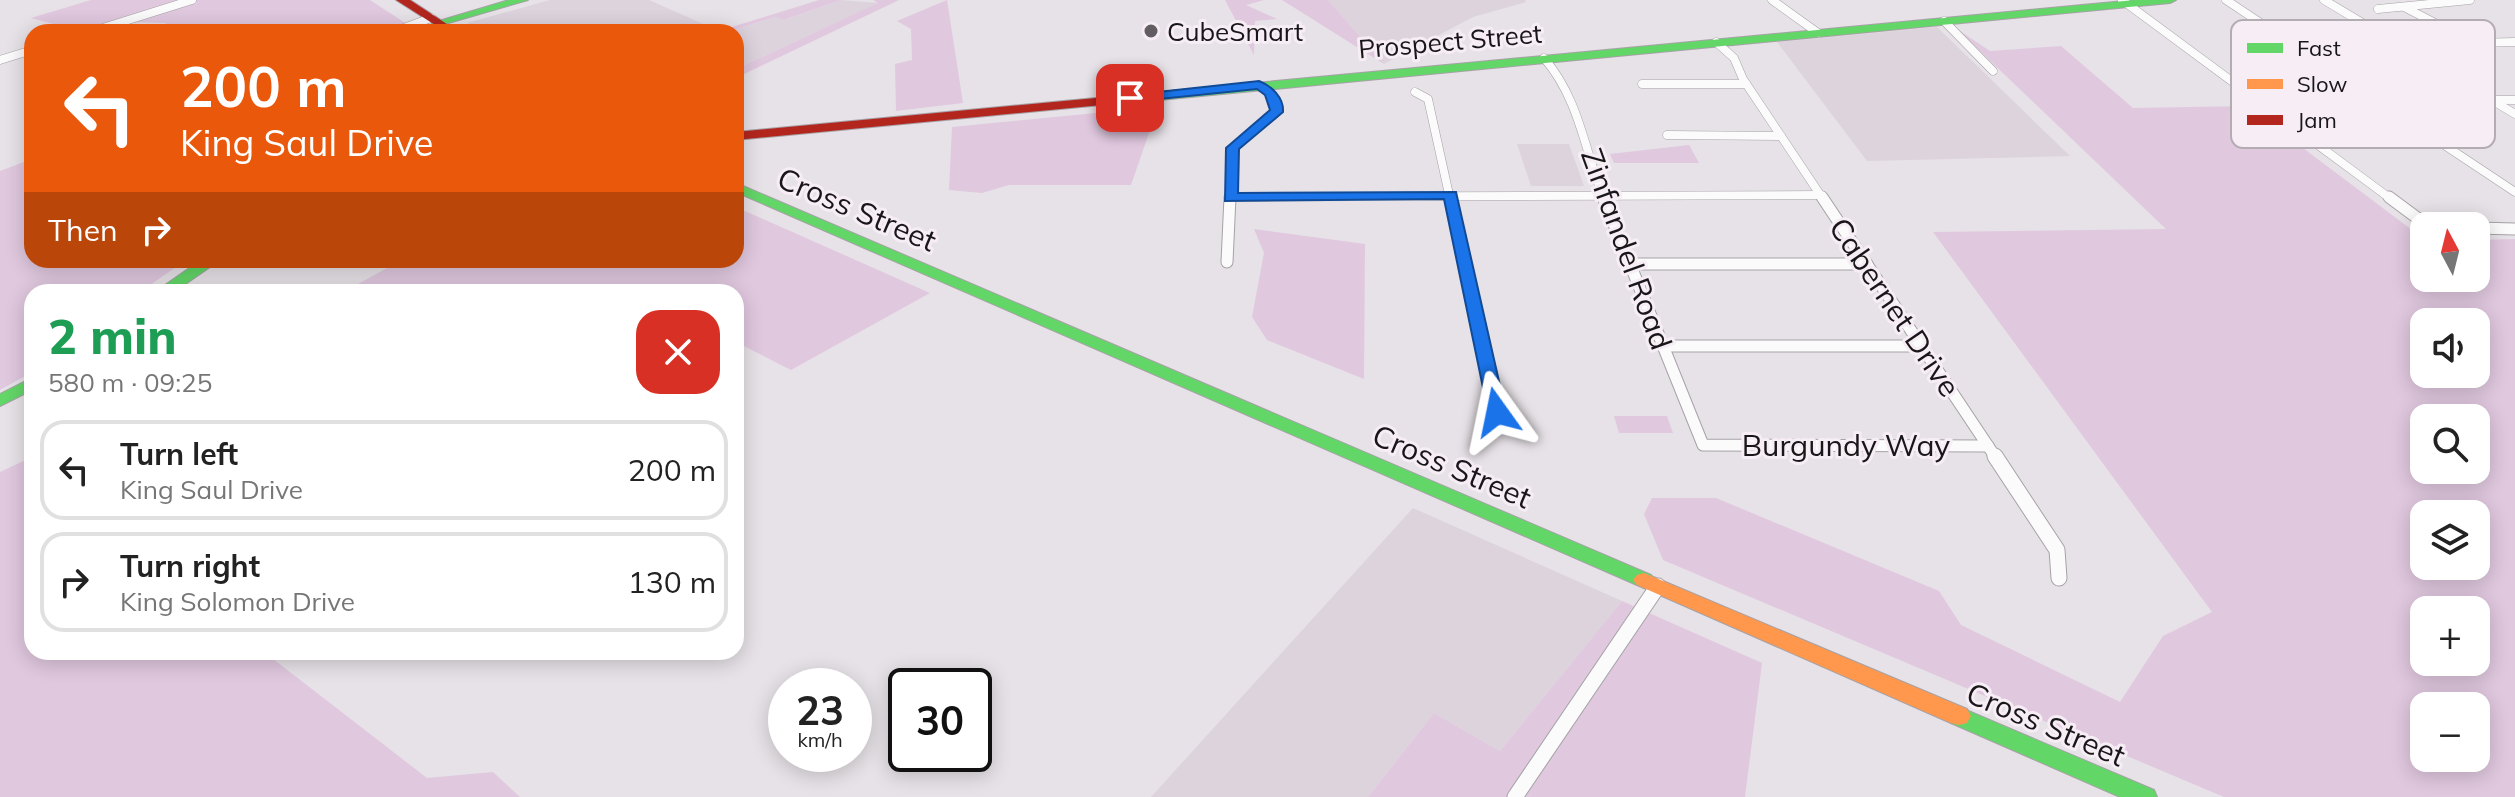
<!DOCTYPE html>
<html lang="en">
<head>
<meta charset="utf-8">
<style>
  :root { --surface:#fff; --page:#f6f6f6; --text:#222; --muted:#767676; --line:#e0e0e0 }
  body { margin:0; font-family:Mulish,sans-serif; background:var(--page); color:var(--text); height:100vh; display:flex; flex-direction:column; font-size:30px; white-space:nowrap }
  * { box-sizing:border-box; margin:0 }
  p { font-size:26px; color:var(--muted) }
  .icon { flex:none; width:44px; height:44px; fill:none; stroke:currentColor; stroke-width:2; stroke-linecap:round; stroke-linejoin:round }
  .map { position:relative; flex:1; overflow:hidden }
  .side { position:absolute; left:24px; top:284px; width:720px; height:376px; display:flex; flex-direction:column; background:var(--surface); border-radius:24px; box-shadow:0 4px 20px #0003 }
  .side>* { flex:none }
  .banner { position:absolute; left:24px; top:24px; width:720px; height:244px; border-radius:24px; box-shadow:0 4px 20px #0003; background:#ea580c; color:#fff; overflow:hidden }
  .needle { width:52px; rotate:353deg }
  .controls { position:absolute; left:2410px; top:212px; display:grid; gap:16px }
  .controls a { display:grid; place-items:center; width:80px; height:80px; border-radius:16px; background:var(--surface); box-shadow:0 4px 20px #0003; font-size:40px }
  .speed { position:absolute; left:768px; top:668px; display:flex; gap:16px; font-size:40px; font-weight:700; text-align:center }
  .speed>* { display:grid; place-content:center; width:104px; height:104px; border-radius:50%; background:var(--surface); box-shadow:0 4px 20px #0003; line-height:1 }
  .speed small { font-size:20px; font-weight:400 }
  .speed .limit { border:4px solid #111; border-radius:12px; background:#fff; color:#111 }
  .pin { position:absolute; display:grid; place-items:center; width:68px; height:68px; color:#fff; margin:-34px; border-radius:16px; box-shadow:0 4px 12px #0006 }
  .me { position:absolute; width:88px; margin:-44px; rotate:348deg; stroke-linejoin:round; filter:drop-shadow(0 0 6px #0008) }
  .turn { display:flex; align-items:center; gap:28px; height:168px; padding:0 24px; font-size:36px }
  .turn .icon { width:104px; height:104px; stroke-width:2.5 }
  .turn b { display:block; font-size:56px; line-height:68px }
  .then { display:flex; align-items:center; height:76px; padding:0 24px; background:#0003; gap:16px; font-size:30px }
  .round { display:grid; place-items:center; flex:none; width:84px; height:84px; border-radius:24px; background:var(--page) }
  .summary { display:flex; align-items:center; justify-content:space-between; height:136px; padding:0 24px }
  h1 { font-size:48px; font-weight:800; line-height:60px; color:#1e9e55 }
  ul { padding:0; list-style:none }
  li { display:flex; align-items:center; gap:24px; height:100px; margin:0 16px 12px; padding:0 8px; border:4px solid var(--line); border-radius:24px }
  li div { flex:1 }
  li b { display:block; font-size:30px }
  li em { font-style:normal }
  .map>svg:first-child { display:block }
  .built { fill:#ddd3dd }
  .green { fill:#e0c8df; fill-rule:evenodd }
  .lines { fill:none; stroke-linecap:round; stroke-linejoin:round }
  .street-far2-casing { stroke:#a6a2a6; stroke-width:9 }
  .street-far1-casing { stroke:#a6a2a6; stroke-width:13 }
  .street-casing { stroke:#a6a2a6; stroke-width:17 }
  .fast-casing { stroke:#a6a2a6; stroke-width:2 }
  .slow-casing { stroke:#a6a2a6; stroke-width:2 }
  .jam-casing { stroke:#a6a2a6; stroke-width:2 }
  .street-far2 { stroke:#fbfbfb; stroke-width:8 }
  .street-far1 { stroke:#fbfbfb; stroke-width:11 }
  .street { stroke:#fbfbfb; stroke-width:15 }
  .fast { fill:#63d668; fill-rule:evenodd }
  .slow { fill:#ff974d; fill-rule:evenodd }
  .jam { fill:#b3261e; fill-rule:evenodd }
  .route { fill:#1a73e8; stroke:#114b97; stroke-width:2 }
  .poi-dot { fill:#615d61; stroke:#f6edf5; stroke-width:3 }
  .labels { text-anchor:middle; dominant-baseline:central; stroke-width:6; stroke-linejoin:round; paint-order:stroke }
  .far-poi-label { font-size:26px; fill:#191619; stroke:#f6edf5; text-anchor:start }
  .far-street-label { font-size:26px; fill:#191619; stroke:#f6edf5 }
  .street-label { font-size:30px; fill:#191619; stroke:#f6edf5 }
  .key { fill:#f6edf5; stroke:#b4acb3; stroke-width:2 }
  .key-label { font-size:22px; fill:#191619 }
</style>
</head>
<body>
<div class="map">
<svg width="2515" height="797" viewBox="0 0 2515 797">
  <rect width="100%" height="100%" fill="#e7e2e7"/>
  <g class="built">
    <path d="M550 0H649L719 31 696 27 678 32H483L467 23Z"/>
    <path d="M841 0 879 3 736 69V32H727L775 17 785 20Z"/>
    <path d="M1328 0H1525L1526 2 1473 17 1384 64Z"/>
    <path d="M1937 27 2070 156 1867 161 1777 42Z"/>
    <path d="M1517 144H1569L1584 186H1531Z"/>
    <path d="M1413 508 1622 601 1500 751 1434 713 1368 797H1151Z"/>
  </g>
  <g class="green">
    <path d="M91 0H370L416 30 177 32 165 23 121 22 83 32 31 18Z"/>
    <path d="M819 0H841L784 20 775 17 727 32H678L696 27 719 31Z"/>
    <path d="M873 0H899L736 78V69L878 3Z"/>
    <path d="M947 0 963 103 896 111 895 64 912 60 911 29 897 21Z"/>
    <path d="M1225 0H1264L1246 5 1277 19 1255 21 1254 55Z"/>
    <path d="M1282 0H1328L1384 64Z"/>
    <path d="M1957 29 1990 51 2061 46 2133 108 2247 106 2424 239V278H2476V240L2515 239V797H2224L1663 560 1644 514 1652 498H1716L1939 591 1961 625 2120 702 2163 636 2212 612 1933 232 2166 229ZM2424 322H2476V374H2424ZM2424 418H2476V470H2424ZM2424 514H2476V566H2424ZM2424 610H2476V662H2424ZM2424 706H2476V758H2424Z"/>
    <path d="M1158 107 1131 185H1009L982 193 949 190 952 127Z"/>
    <path d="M1689 145 1699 163H1614L1610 154Z"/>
    <path d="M32 159V260H186L140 292H32V372L0 390V171Z"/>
    <path d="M736 207 930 293 791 370 736 342V292H343L402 260H736Z"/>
    <path d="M1254 229 1365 244 1364 379 1267 340 1252 317 1264 253Z"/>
    <path d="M1614 416H1667L1673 433H1619Z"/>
    <path d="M32 457V652H264L427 778 493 772 520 797H0V472Z"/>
    <path d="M1622 601 1762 663 1745 797H1368L1434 713 1500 751Z"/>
  </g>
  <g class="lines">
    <defs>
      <g id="street-far2">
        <path d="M1772 0 1818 33"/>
        <path d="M2122 0 2391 199"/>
        <path d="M2226 0 2515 192"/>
        <path d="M2324 0 2515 114"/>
        <path d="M2404 7 2474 43 2515 42"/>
        <path d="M2378 9 2470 0"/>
        <path d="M1944 21 1993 71"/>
        <path d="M90 32 192 0"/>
        <path d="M393 32 431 18"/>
        <path d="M1716 42 1734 58 1743 79 1823 199"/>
        <path d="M1544 58C1580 100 1584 150 1604 199"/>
        <path d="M0 60 32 50"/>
        <path d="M1642 84H1746"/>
        <path d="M1415 92 1428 99 1450 199"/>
        <path d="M2258 98 2515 100"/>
        <path d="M1667 135 1781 136"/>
        <path d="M1230 197 1821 195"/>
        <path d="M1230 199 1233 148 1277 112 1274 97 1259 85"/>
      </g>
      <g id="street-far1">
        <path d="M1450 197 1497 412"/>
        <path d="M1603 197 1703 445 1988 446"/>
        <path d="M1822 197 1996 458"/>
        <path d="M2389 197 2428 226"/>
        <path d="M2476 228 2515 229"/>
        <path d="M1227 262 1230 197"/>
        <path d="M1630 264H1867"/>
        <path d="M1663 346H1922"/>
      </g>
      <g id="street">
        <path d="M1995 456 2057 550 2059 578"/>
        <path d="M1515 797 1658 586"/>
      </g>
      <g id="fast">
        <path d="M509 0H528L438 26 432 23Z"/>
        <path d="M2135 0H2176L2170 3 1149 101 1143 97 1149 93Z"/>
        <path d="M736 183 1651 575 1655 580 1651 585H1637L736 192Z"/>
        <path d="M201 260H220L174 292H155Z"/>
        <path d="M32 378V390L0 406V394Z"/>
        <path d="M1959 707 2154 790 2157 797H2120L1951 723 1947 716 1951 709Z"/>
      </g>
      <path id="slow" d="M1644 573 1967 709 1971 716 1967 723 1959 725 1951 723 1637 585 1633 580 1637 575Z"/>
      <g id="jam">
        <path d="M396 0H410L453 28 443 30Z"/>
        <path d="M1149 93 1155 97 1154 100 736 140V132Z"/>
      </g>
    </defs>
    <use href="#street-far2" class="street-far2-casing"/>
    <use href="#street-far1" class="street-far1-casing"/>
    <use href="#street" class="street-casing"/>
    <use href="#fast" class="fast-casing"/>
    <use href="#slow" class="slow-casing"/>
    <use href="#jam" class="jam-casing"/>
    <use href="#street-far2" class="street-far2"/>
    <use href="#street-far1" class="street-far1"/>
    <use href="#street" class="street"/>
    <use href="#fast" class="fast"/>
    <use href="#slow" class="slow"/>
    <use href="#jam" class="jam"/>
  </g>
  <path class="route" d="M1259 81C1272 86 1284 98 1283 112L1239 149 1238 193 1456 192 1506 412 1504 416H1490L1488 412 1444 199 1225 201 1226 148 1270 110 1265 95 1257 89 1130 102 1124 98 1130 95Z"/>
  <circle class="poi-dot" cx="1151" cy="31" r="8"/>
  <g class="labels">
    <g class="far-poi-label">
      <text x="1167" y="31">CubeSmart</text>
    </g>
    <g class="far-street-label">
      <text transform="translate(1450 41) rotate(-5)">Prospect Street</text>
    </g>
    <g class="street-label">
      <text transform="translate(857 209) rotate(23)">Cross Street</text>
      <text transform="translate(1627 249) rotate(70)">Zinfandel Road</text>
      <text transform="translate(1895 307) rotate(56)">Cabernet Drive</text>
      <text x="1846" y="445">Burgundy Way</text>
      <text transform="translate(1452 466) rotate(23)">Cross Street</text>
      <text transform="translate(2046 724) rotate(23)">Cross Street</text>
    </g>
  </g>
  <rect x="2231" y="20" width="264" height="128" rx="12" class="key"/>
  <rect x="2247" y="43" width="36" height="10" fill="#63d668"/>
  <rect x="2247" y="79" width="36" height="10" fill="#ff974d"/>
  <rect x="2247" y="115" width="36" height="10" fill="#b3261e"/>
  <g class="key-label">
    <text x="2297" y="56">Fast</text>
    <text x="2297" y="92">Slow</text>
    <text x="2297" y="128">Jam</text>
  </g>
</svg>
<div class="controls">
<a><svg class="needle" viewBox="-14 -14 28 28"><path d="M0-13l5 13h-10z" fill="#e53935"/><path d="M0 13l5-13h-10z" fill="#767676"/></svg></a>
<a><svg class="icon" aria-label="sound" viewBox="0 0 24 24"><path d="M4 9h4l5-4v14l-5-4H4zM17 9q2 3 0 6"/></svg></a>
<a><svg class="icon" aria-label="search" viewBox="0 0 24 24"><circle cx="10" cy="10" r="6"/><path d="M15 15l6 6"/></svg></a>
<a><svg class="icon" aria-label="layers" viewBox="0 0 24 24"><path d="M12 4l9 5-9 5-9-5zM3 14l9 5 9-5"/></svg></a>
<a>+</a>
<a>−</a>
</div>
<div class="speed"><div>23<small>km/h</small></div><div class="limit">30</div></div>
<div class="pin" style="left:1130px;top:98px;background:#d93025"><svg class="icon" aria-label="arrive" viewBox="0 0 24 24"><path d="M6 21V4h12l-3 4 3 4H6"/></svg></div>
<svg class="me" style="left:1497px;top:412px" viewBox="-20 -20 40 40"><path d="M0-17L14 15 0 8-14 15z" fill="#1a73e8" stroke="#fff" stroke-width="4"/></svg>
<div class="banner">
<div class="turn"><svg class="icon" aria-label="left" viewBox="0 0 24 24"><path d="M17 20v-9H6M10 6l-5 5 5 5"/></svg><div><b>200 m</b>King Saul Drive</div></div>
<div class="then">Then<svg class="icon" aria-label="right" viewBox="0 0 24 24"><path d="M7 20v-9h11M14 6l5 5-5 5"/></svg></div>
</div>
<section class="side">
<div class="summary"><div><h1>2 min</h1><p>580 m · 09:25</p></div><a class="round" style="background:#d93025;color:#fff"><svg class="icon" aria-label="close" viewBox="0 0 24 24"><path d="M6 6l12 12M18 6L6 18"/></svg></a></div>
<ul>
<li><svg class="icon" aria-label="left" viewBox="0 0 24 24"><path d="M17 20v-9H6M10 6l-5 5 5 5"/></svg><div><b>Turn left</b><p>King Saul Drive</p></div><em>200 m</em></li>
<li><svg class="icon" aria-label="right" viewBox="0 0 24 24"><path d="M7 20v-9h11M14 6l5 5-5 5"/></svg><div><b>Turn right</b><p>King Solomon Drive</p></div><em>130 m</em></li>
</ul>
</section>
</div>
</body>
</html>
